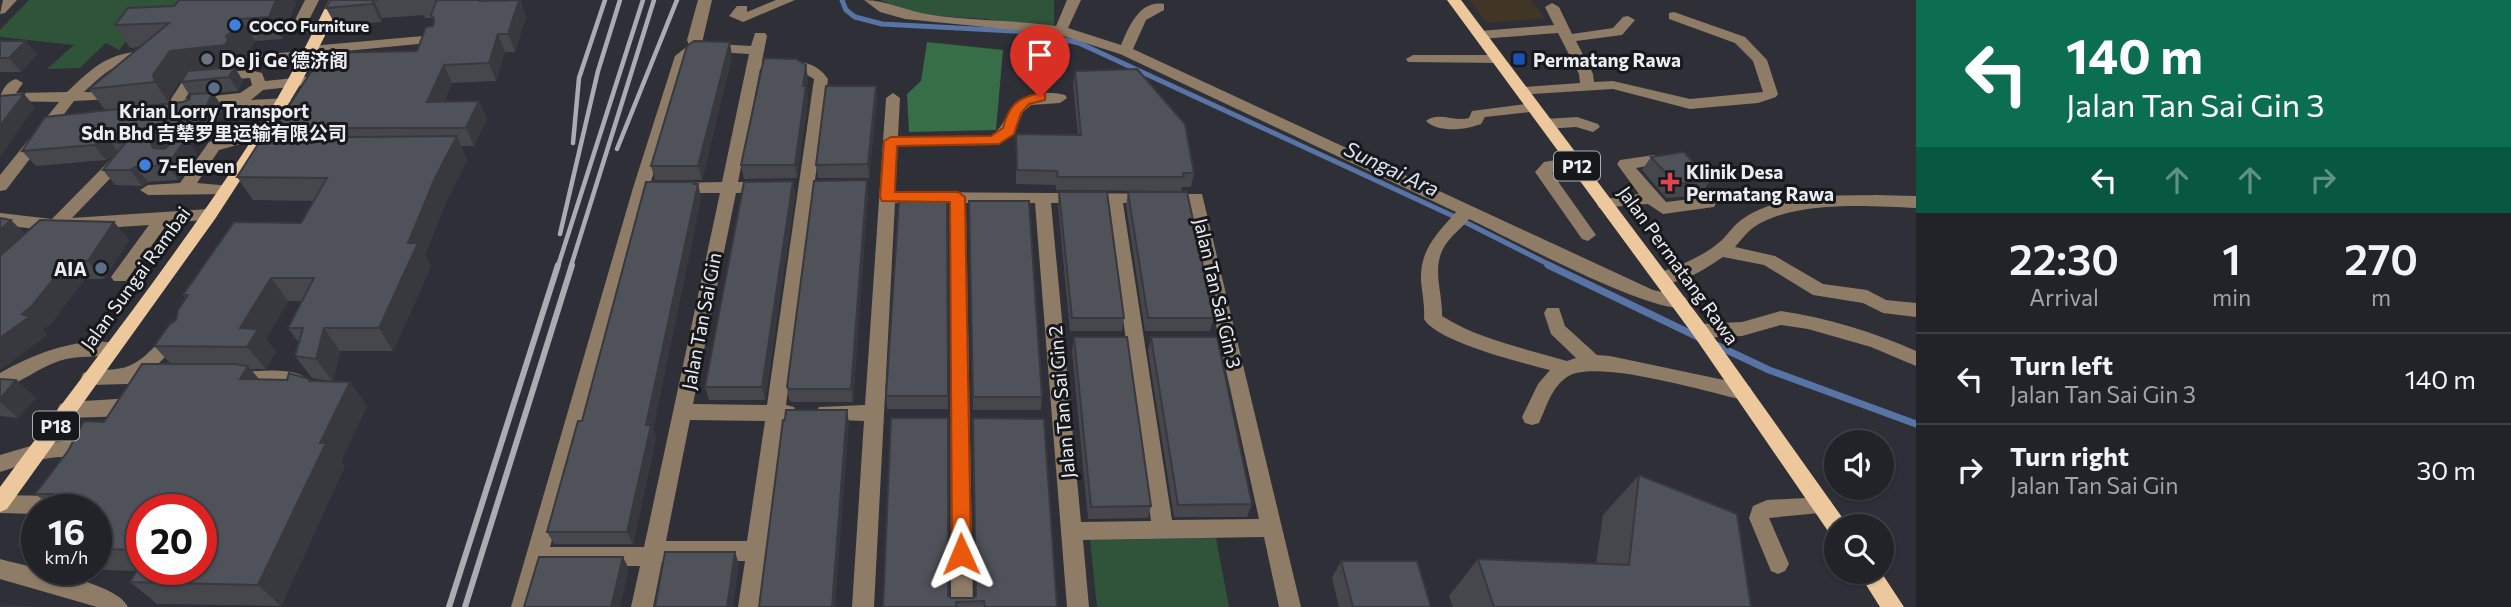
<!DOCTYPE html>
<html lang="en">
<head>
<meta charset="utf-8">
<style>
  :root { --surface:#222329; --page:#2e2f35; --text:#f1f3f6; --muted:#a2a4a8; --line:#3f4046 }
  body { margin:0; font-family:Commissioner,"Noto Sans SC",sans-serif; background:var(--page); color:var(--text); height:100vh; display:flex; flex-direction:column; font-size:26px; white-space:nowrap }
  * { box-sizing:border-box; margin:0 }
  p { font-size:23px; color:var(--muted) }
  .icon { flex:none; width:38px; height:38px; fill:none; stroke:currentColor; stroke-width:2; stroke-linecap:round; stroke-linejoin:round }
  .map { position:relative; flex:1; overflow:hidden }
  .side { display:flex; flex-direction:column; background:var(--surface); width:595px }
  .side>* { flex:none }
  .banner { background:#0b6e4f; color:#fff; overflow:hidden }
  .fabs { position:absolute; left:1824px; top:430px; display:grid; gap:14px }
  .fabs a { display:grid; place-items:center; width:70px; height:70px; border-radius:50%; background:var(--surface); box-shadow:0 2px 5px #0004,0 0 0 2px var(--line); font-size:35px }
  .speed { position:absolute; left:21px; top:494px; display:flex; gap:14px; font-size:35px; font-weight:700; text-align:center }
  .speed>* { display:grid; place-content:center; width:91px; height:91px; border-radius:50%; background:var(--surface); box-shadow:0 2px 5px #0004,0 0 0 2px var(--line); line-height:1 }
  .speed small { font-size:18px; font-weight:400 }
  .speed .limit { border:10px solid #d22; background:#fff; color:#111 }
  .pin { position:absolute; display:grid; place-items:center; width:60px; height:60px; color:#fff; margin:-72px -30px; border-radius:50% 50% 50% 0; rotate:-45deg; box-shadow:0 0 7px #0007 }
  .pin .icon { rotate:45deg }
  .me { position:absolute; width:77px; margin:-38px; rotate:359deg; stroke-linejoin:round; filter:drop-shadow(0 0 5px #0008) }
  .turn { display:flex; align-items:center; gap:24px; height:147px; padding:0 35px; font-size:32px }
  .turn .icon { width:91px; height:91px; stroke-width:2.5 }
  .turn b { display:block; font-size:49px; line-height:60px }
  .lanes { display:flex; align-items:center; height:66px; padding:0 35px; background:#0003; justify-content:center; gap:35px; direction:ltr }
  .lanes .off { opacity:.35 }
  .eta { display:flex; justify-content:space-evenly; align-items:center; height:119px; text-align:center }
  .eta b { font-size:42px; font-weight:600; line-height:49px }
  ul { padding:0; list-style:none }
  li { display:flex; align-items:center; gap:21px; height:91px; padding:0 35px; border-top:2px solid var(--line) }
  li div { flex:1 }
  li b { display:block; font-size:26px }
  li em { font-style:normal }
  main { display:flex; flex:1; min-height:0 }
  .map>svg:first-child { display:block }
  .industrial { fill:#413526 }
  .green { fill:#2f543a }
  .forest { fill:#376d47 }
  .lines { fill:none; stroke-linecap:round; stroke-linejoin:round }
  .stream-far1 { stroke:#5874a6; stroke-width:5 }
  .stream { stroke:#5874a6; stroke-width:7 }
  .minor { fill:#8e7c67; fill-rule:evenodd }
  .major { fill:#ecc89c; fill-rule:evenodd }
  .rail-far1 { stroke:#abacb2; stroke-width:4.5 }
  .rail { stroke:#abacb2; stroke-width:6 }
  .wall { fill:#45474d; fill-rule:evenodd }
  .shaded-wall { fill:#38393f }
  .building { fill:#50525a; stroke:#38393f; stroke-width:2 }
  .route { fill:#ea580c; stroke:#983908; stroke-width:2 }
  .shop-dot { fill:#3f7fe0; stroke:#17181b; stroke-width:2.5 }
  .worship-dot { fill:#6b7280; stroke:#17181b; stroke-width:2.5 }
  .transit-dot { fill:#1a4fb4; stroke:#17181b; stroke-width:2.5 }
  .service-dot { fill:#5c6f8a; stroke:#17181b; stroke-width:2.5 }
  .health-dot { fill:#e0444e; stroke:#17181b; stroke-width:2.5 }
  .labels { text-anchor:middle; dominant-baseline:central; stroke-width:6; stroke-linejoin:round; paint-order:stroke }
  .far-poi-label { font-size:16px; font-weight:bold; fill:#ecedf2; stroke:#17181b; text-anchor:start }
  .shield { fill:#17181b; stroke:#acadb2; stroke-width:2 }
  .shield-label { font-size:18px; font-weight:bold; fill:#ecedf2 }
  .poi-label { font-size:19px; font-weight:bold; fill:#ecedf2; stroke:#17181b; text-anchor:start }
  .street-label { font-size:19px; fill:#ecedf2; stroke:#17181b }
  .water-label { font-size:21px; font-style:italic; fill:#dbe4f3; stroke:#17181b }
</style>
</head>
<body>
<main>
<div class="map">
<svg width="1916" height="607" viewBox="0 0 1916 607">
  <rect width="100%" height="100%" fill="#2e2f37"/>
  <path class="industrial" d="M1470 0H1531L1545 18 1487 23Z"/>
  <g class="green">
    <path d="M29 0H209L134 32 119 50 106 43 80 68 47 69 74 45 0 37V30Z"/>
    <path d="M880 0H1054V33L986 19 921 15Z"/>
    <path d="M1216 538 1229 607H1097L1090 540Z"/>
  </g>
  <path class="forest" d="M927 42 1003 50 996 130 909 132 907 94 921 81Z"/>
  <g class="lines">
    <path class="stream-far1" d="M842 0 846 10 855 17 882 24 1030 32 1079 43 1453 216 1552 266"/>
    <g class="stream">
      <path d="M1548 265 1700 338"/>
      <path d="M1716 345 1769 370 1916 424"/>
    </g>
    <g class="minor">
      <path d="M3 0H17L5 13 0 14Z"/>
      <path d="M305 0H319L307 24 326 25V31L305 33 292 26Z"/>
      <path d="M698 0H712L702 43 751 46 755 33H765L767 36 762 61C786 60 813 57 828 79L786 405 794 407 797 413 794 419 784 421 760 607H738L745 561H662L653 607H631L640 566H544L533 607H511L633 188 675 56 689 45 687 40ZM698 51 749 54 722 182 675 183 667 188 675 193H720L644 547H550L649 188 688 58ZM760 69 799 70 814 79 767 405 693 404 736 193 766 192 774 187 766 182H738ZM690 420 765 421 747 541H666Z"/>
      <path d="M776 0H795L743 22 729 16 737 6H747V12Z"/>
      <path d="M864 0C887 0 909 12 932 15 973 21 1015 20 1056 26L1067 0H1081L1068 28 1121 45C1129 27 1139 0 1164 4V10L1146 20 1133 49 1653 290 1685 297 1688 302 1685 307C1654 316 1506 236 1469 219 1461 229 1449 237 1443 249 1432 270 1443 294 1442 316 1480 340 1524 348 1567 361L1576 358 1551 334 1544 313 1547 308H1559L1565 326 1597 355 1610 356 1743 384 1750 387 1752 392 1750 397 1743 400C1707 392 1595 358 1567 377 1551 388 1547 406 1539 423L1532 425 1525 423 1522 417 1538 384 1550 370C1523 363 1437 342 1424 319 1425 306 1422 293 1421 280 1420 249 1437 234 1456 212L1120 54 1057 34 905 19 880 12Z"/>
      <path d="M1552 3 1559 7 1572 34 1613 28 1623 17 1628 16 1635 20 1622 35 1576 41 1593 74 1594 82 1613 81 1690 99 1763 92 1753 61 1735 43 1669 19V13L1674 12 1745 37 1767 60 1778 94 1776 97 1758 103 1690 109 1613 89 1518 95 1516 92 1523 87 1580 83 1579 74 1558 33 1480 39 1473 35 1480 31 1554 25 1545 7Z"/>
      <path d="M434 35 439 36V42L314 54 313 58 308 59 249 63 242 59 249 55 305 51 306 47 311 46Z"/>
      <path d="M149 50 156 54 154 57C114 66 115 63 84 92L111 93 113 96 111 99 74 101 6 190 0 191V175L59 102 0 101C0 92 7 81 16 79L23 83 16 93 67 92C97 64 106 54 149 50Z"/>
      <path d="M1413 55H1498L1505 59 1498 63 1408 62 1406 59Z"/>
      <path d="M250 70 262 73 265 81 325 75 332 79 325 83 263 90 251 100 289 98 291 101 284 106 235 111 230 109 228 105 179 109 172 104 171 99 186 76ZM250 78 252 85 240 93 185 99 196 82Z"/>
      <path d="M893 93 900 98 898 136H991C1002 128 1003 121 1010 110 1021 92 1046 90 1065 95L1067 98 1060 103 1031 105 1023 112 1014 133 999 145 898 146 895 192 1202 194 1301 607H1279L1264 537 1083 540 1089 607H1067L1035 203H966L973 607H951L950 203H895L874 607H852L864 421 819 419 816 413 819 407 865 405 886 98ZM1051 203H1107L1151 521 1081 522ZM1123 203H1189L1259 519 1172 520Z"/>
      <path d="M1534 103 1541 108 1539 111 1485 117 1481 124C1466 130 1438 133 1426 121 1437 111 1455 122 1469 118L1472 111Z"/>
      <path d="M1577 117 1598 124 1600 127 1593 132 1576 127 1545 129 1538 124 1545 119Z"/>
      <path d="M264 128 269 130 272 133 269 136 219 150 197 183 231 186 233 190 231 194 148 195 140 190 148 185 180 183 209 142Z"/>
      <path d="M119 155 127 160 124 164 72 218 209 209 217 215 215 219 168 223 126 281H114L111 277 149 225 60 231 53 234 46 230 0 225V213L52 219 114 156Z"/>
      <path d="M1654 155 1662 160 1659 164 1636 168 1666 202 1708 197 1714 199 1716 203 1714 207 1663 214 1648 204 1599 208 1597 204 1599 200 1639 194 1617 164 1620 160Z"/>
      <path d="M1574 157 1579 158 1582 162 1579 166 1552 173 1596 235 1588 241 1582 239 1535 172 1544 162Z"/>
      <path d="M1876 195 1916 196V208C1869 206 1795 200 1754 227 1747 232 1741 240 1735 247L1775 256 1823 284 1867 290 1886 300 1916 303V317L1883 313 1863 303 1813 295 1764 265 1723 257C1707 268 1675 289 1655 282L1652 278 1655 274C1679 266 1703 257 1722 240 1728 234 1733 226 1740 221 1776 193 1834 196 1876 195Z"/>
      <path d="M1781 311C1828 318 1873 332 1916 351V366L1871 347 1808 329 1781 325 1742 336 1700 338 1694 336 1691 331 1694 326 1700 324 1742 322Z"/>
      <path d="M179 332 185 334 188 339 185 344 174 348 151 371 164 373 166 378 164 383 90 385 83 383 81 378 83 373C101 367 116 373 133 364 152 354 155 340 179 332Z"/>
      <path d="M95 341 118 343 121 348 118 353C100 359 78 354 59 361 38 368 21 383 0 389V373C30 356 60 344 95 341Z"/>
      <path d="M237 372C261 372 303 363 316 389L314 394 307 397 289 386H237L230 384 228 379 230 374Z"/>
      <path d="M133 398 140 401 142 406 140 411 129 416 67 418 60 416 57 410 60 404 67 402Z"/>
      <path d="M68 441 98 446 101 452 98 458C86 462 72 457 59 457 39 458 19 466 0 472V455L34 445Z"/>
      <path d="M64 487 71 490 74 496 67 509H37V514L0 513V495L53 496 57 490Z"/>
      <path d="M1823 497 1830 500 1833 506 1830 512 1769 518 1789 564 1785 571 1778 574 1771 571 1749 518 1753 506 1767 500Z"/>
      <path d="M0 559C27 567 117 582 128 607H97L0 579Z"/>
    </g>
    <g class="major">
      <path d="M329 0H343L301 83 269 136 215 219 7 509 0 512V487C87 369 179 254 258 130 285 88 307 44 329 0Z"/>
      <path d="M1447 0H1461L1706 326 1844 520 1847 527H1836V536L1830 534 1694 336Z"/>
      <path d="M1858 572H1881L1904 607H1880Z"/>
    </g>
    <g class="rail-far1">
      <path d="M573 143 579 78 605 0"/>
      <path d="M617 149 677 0"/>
      <path d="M560 234 598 71 620 0"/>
      <path d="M558 266 643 0"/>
      <path d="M571 266 654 0"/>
    </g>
    <g class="rail">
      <path d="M449 607 558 265"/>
      <path d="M465 607 572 265"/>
    </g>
  </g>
  <g class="wall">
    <path d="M179 0H294L296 3 282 39 255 41 248 53 240 58 242 62 239 67 235 68 243 81 238 91 213 93 223 108 209 139 187 140 197 154 178 180 148 182 142 186 115 185 103 170 116 154 106 160 36 166 22 151 106 111 89 89 139 47 130 48 115 25 174 6ZM185 73H187L181 82 190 96V99L183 102 170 104 169 98Z"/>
    <path d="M330 0H520L526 17 515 52H505L496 81 452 83 444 102 479 101 487 119 474 146H461L467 160 446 202 425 255 431 266 393 351H340L333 381 350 382 367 406 341 461 345 466 281 606 157 604 130 582 137 571 69 569H96V509L47 503 35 494 104 422 171 364 154 346 176 320 186 299 183 295 301 223 314 201 253 200 237 177 281 138 275 128 324 63 320 57 417 51 433 26 434 21 432 18H425L424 15 382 18 381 22 336 26 326 8ZM288 301H302L288 328 299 343 295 356 312 378 330 381H311L309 379 287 380 259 379 250 369H266L276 351 266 339ZM142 509 201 569H142Z"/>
    <path d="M0 41H26L37 54 21 72H0Z"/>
    <path d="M732 56 702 180H655L651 166Z"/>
    <path d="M1075 71 1194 173 1191 187H1182L1181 191 1056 190V185L1016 184V134L1078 135 1073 85Z"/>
    <path d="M808 79 807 87 808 100 797 178 744 179 741 165Z"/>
    <path d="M876 86 877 100 869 178H818L816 165Z"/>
    <path d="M1651 157 1710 181 1700 195 1666 198 1642 170Z"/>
    <path d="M793 181 795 195 765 400H709L705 387Z"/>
    <path d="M695 184H698L701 198 653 429 656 438 633 544H554L547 532 582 421Z"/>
    <path d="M1059 192 1124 318 1122 331H1070L1058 206Z"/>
    <path d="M1128 192 1214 318 1210 331H1145L1126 206Z"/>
    <path d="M868 194 853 402H791L789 400 787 387Z"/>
    <path d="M947 199 948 409H887L886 396Z"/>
    <path d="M969 215 1042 397 1041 410H973Z"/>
    <path d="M0 218 11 220 25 234 114 222 129 240 104 279H85L50 325 42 330 47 335 0 370Z"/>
    <path d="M1074 337 1151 506 1148 518 1088 519 1072 351Z"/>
    <path d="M1151 337 1252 504 1247 517H1174L1148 351Z"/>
    <path d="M0 379 16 380 36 398 18 418 0 416Z"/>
    <path d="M1639 475 1751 607H1453L1449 596 1478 559 1596 564 1603 515Z"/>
    <path d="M37 518V560L18 546Z"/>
    <path d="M1341 561 1431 607H1339L1332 578Z"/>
    <path d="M948 596 951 598H973L975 596 1057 607H883Z"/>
  </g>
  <g class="shaded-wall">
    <path d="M276 0H294L296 3 282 39 269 17Z"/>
    <path d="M374 0 382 18 381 22 372 4Z"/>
    <path d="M519 0 526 17 515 52 508 34Z"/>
    <path d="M241 19 255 41 248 53 240 58 242 62 239 67 235 68 243 81 238 91 229 77 234 68 185 73 169 98 170 105 155 82 153 75 170 51 226 36Z"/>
    <path d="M498 34 505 52 496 81 489 63Z"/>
    <path d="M26 41 37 54 21 72 9 58Z"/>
    <path d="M730 42 732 56 702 180 698 166Z"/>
    <path d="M444 65 452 83 436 120 427 102Z"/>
    <path d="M806 65 808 79 807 87 808 100 797 178 795 165 803 86Z"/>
    <path d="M876 86 877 100 869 178 868 164Z"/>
    <path d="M213 93 223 108 209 139 198 123Z"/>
    <path d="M24 94 35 107 0 157V126Z"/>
    <path d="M479 101 487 119 474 146 466 128Z"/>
    <path d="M162 125 173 140 164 164 153 148 150 141Z"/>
    <path d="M457 136 467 160 446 202 425 255 431 266 393 351 379 328 408 243 435 178Z"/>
    <path d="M107 137 118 152 106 160 94 145Z"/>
    <path d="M186 139 197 154 178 180 167 165Z"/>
    <path d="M136 167 148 182 142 186 130 170Z"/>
    <path d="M867 180 868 194 853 402 851 389Z"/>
    <path d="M793 181 795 195 765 400 762 387Z"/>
    <path d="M694 182 697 191 698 184 701 198 653 429 656 438 633 544 627 532 646 425Z"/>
    <path d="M11 220 28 238 0 264V230Z"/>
    <path d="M114 222 129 240 104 279 88 261Z"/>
    <path d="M68 261 85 279 50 325 42 330 47 335 0 370V338Z"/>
    <path d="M271 278 288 301 266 339 276 351 266 369 247 347 240 328Z"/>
    <path d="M324 328 340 351 333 382 316 359Z"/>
    <path d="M248 366 268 390 240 379Z"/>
    <path d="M16 380 36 398 18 418 0 402V399Z"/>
    <path d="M350 382 367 406 341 461 345 466 281 606 258 585 320 443Z"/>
    <path d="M847 410 849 423 835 607H832Z"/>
    <path d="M735 552 739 564 733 607H727Z"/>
    <path d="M623 557 629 569 620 607H611Z"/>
  </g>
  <g class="building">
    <path d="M179 0H276L269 17 241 19 234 30 226 36 228 40 225 45 170 51 153 75 155 82 89 89 169 23 115 25 128 8 174 6Z"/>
    <path d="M330 0H378H374L372 4 326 8Z"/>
    <path d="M437 0H479V1L519 0 508 34H498L489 63 444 65 427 102 479 101 466 128H275L314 67 324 62 320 57 323 53 417 51 426 27 433 26 434 18 431 15Z"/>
    <path d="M0 41H26L9 58H0Z"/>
    <path d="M694 41 730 42 698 166H651L687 46Z"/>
    <path d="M764 58 796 59 806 65 803 86H806L795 165H741Z"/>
    <path d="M235 67 229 77 181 82 188 71Z"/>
    <path d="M1137 69 1185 124 1194 173H1183L1184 177H1058L1057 171 1017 170 1016 134 1081 135 1075 71Z"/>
    <path d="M826 86H876L868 164 816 165Z"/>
    <path d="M213 93 198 123 162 125 150 141 153 148 165 149 174 139H186L167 165 136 167 130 170H103L126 142 117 143 107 137 94 145 22 151 45 117 183 102 190 99V94Z"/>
    <path d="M24 94 0 126V96Z"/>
    <path d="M457 136 435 178 408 243H418L379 328H324L316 359 295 356 303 328H288L314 278H271L240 328 258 329 247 347 154 346 169 325 176 320 178 310 188 295H183L234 222 301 223 327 178 237 177 262 138Z"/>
    <path d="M1684 152 1710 181 1676 184 1651 157Z"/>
    <path d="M867 180 851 389H789L787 387 814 181Z"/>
    <path d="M793 181 762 387H705L744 182Z"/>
    <path d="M646 182H694V184H698L646 425H651L627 532H547L578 421H582Z"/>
    <path d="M1059 192H1107L1124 318H1072Z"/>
    <path d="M1128 192H1187L1214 318H1148Z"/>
    <path d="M947 199 948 396H886L899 200Z"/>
    <path d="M969 201H1029L1042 397H973Z"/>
    <path d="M0 218 11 220 0 230Z"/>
    <path d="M40 220 114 222 88 261H68L31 307 22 314 29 317 0 338V256Z"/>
    <path d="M1074 337H1127L1151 506 1091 507Z"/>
    <path d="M1151 337H1217L1252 504 1178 505Z"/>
    <path d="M142 364H234L248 366 240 379 287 380 289 373 309 379V381L350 382 320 443H326L258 585 130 582 142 562V569H201V509H142V550L96 549V509H43L53 494H35L68 451 84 421 104 422Z"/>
    <path d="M0 379 16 380 0 399Z"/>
    <path d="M786 410H847L832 607H759L783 420H785Z"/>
    <path d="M891 418H948V596L951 598H973L976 596 973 418 1044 419 1057 607H985L984 601 956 602V607H883Z"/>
    <path d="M1639 475 1737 514 1751 607H1494L1478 559 1629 565Z"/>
    <path d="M37 518V547L18 546Z"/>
    <path d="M665 552H735L727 607H655Z"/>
    <path d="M539 557H623L611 607H524Z"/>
    <path d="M1341 561H1417L1431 607H1353Z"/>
    <path d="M0 606 33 607H0Z"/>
  </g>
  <path class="route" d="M1040 93 1045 94V100L1029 104 1021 113 1014 134 999 144 897 146 895 192H958L965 197 971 554 968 560 961 562 954 560 952 554 950 202 882 201 880 197 884 141 891 137 991 136 1003 128C1009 105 1017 98 1040 93Z"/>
  <g class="shop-dot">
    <circle cx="235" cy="25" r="7"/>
    <circle cx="145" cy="165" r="7"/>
  </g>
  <circle class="worship-dot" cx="207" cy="59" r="7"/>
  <rect class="transit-dot" x="1512" y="52" width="14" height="14" rx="3.5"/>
  <g class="service-dot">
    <circle cx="214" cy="88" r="7"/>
    <circle cx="101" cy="268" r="7"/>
  </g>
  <path class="health-dot" d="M1666.5 171.5h7v7h7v7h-7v7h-7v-7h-7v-7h7z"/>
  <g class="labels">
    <g class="far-poi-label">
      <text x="249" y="25">COCO Furniture</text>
    </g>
    <g class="shield">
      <rect x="1554" y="151.5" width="46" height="29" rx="5"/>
      <rect x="33" y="411.5" width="46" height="29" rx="5"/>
    </g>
    <g class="shield-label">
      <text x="1577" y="166">P12</text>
      <text x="56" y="426">P18</text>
    </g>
    <g class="poi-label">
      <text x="221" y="59">De Ji Ge 德济阁</text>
      <text x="1533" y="59">Permatang Rawa</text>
      <text x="214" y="110" text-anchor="middle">Krian Lorry Transport<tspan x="214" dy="22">Sdn Bhd 吉辇罗里运输有限公司</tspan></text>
      <text x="159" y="165">7-Eleven</text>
      <text x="1686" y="171">Klinik Desa<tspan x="1686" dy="22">Permatang Rawa</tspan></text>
      <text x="87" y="268" text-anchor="end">AIA</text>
    </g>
    <g class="street-label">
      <text transform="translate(1679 265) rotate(54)">Jalan Permatang Rawa</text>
      <text transform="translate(135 278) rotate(-54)">Jalan Sungai Rambai</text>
      <text transform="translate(1218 293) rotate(77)">Jalan Tan Sai Gin 3</text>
      <text transform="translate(701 321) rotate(-79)">Jalan Tan Sai Gin</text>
      <text transform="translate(1061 402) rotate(-95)">Jalan Tan Sai Gin 2</text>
    </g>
    <g class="water-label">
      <text transform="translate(1392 168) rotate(25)">Sungai Ara</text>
    </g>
  </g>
</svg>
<div class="fabs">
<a><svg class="icon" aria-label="sound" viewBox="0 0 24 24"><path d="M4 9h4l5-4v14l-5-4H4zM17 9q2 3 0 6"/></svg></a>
<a><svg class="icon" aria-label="search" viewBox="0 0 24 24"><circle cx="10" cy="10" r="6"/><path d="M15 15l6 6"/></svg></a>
</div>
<div class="speed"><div>16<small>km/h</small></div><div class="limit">20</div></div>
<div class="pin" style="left:1040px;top:97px;background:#d93025"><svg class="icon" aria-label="arrive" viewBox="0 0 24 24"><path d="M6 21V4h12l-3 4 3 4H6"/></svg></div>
<svg class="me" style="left:961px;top:554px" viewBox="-20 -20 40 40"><path d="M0-17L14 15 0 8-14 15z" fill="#ea580c" stroke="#fff" stroke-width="4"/></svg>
</div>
<section class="side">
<div class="banner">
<div class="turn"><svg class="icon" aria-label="left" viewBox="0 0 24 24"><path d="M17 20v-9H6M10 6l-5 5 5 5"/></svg><div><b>140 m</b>Jalan Tan Sai Gin 3</div></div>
<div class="lanes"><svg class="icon" aria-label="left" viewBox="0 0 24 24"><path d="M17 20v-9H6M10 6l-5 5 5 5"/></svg><svg class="icon off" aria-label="ahead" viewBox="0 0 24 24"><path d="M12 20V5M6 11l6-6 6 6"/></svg><svg class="icon off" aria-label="ahead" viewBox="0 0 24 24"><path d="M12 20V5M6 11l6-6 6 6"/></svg><svg class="icon off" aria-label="right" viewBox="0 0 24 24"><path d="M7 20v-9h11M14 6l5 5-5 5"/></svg></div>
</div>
<div class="eta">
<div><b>22:30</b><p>Arrival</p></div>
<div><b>1</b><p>min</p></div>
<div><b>270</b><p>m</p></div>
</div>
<ul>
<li><svg class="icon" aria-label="left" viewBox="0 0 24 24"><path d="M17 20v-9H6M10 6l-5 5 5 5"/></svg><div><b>Turn left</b><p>Jalan Tan Sai Gin 3</p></div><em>140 m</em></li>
<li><svg class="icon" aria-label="right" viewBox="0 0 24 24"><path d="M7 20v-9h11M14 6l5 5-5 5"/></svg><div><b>Turn right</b><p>Jalan Tan Sai Gin</p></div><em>30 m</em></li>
</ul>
</section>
</main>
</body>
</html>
